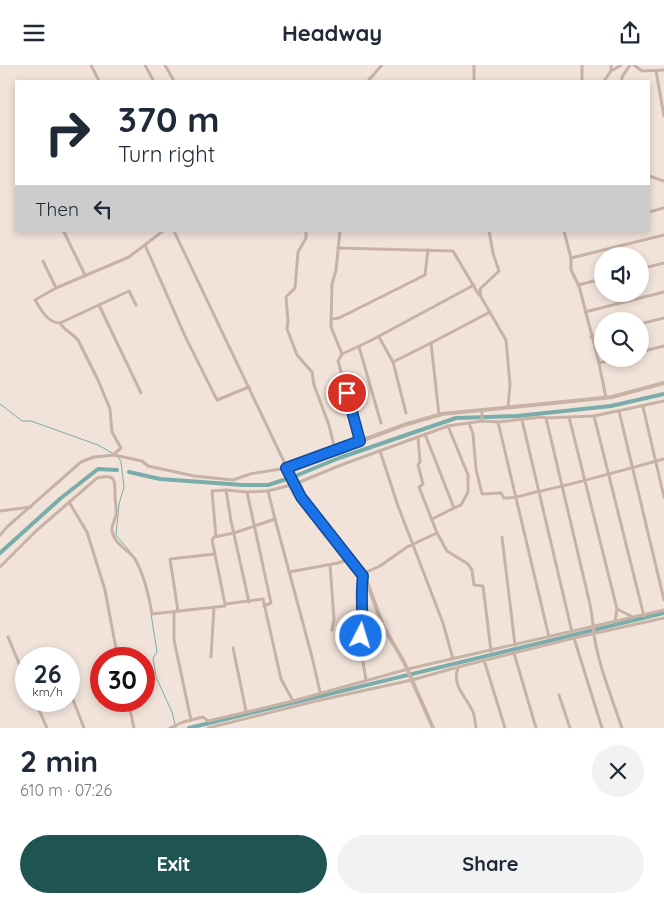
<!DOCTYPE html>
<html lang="en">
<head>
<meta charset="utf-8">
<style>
  :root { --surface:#fff; --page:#f2f2f3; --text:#1f2937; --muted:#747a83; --accent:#1e5552 }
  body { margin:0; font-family:Quicksand,sans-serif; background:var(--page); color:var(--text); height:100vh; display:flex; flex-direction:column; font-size:19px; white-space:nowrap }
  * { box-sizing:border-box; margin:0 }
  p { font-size:16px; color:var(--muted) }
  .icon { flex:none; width:28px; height:28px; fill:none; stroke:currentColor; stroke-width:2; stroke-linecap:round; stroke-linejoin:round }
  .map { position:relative; height:663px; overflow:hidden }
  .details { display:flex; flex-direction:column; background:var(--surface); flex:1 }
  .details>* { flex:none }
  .guide { position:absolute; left:15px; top:15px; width:635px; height:152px; border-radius:0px; box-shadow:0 2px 8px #0003; background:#fff; color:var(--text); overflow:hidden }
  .buttons { position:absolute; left:594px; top:182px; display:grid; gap:10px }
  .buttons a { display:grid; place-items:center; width:55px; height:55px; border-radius:50%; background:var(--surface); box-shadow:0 2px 8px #0003; font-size:25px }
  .speed { position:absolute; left:15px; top:582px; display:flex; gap:10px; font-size:25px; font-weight:700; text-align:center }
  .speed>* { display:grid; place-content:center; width:65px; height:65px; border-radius:50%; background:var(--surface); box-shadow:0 2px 8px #0003; line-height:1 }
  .speed small { font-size:12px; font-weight:400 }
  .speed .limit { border:8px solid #d22; background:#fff; color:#111 }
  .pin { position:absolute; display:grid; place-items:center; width:42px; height:42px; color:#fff; margin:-21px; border:2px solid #fff; border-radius:50%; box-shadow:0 1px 5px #0007 }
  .me { position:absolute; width:55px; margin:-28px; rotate:5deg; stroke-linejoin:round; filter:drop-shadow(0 0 4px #0008) }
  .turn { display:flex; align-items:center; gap:18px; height:105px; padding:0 20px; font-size:22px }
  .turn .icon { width:65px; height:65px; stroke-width:2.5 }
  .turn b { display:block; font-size:35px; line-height:42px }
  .then { display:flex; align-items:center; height:48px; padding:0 20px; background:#0003; gap:10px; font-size:19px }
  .round { display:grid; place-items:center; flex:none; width:52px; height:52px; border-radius:26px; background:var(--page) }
  .headline { display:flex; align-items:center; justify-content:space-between; height:85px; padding:0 20px }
  h1 { font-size:30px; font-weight:700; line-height:38px }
  .button { display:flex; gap:10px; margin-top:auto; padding:10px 20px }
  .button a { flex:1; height:58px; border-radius:30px; background:var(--accent); color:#fff; font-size:20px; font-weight:700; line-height:58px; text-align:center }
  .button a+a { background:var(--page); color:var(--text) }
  header { display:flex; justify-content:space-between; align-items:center; height:65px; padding:0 20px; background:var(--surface); font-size:22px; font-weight:700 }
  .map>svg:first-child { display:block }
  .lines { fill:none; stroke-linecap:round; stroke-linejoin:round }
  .stream { stroke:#7aada9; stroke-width:1 }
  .canal { stroke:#7aada9; stroke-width:4 }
  .minor { stroke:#c8b2a6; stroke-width:3 }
  .tertiary { stroke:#c8b2a6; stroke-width:4 }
  .route-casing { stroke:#114b97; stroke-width:12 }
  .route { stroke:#1a73e8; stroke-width:9 }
</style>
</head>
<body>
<header><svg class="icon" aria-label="menu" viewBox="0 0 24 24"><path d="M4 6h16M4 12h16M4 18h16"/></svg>Headway<svg class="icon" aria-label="share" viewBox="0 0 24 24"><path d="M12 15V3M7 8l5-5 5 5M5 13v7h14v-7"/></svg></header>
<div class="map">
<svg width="664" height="663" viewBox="0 0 664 663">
  <rect width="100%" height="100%" fill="#f1e3da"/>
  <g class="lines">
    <g class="stream">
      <path d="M0 339 22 356H31L98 380 114 389"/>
      <path d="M118 391 121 397 124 422 119 439 116 470 132 489"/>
      <path d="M151 549 157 587 153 593 156 612 172 647 176 663"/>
    </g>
    <g class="canal">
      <path d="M129 407 160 414 243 420H268L293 412 339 393 456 353 517 351 611 341 664 329"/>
      <path d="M0 488 61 433 98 404 117 405"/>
      <path d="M189 663 664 548"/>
    </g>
    <g class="minor">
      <path d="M91 0 99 16"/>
      <path d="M145 0 153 15 152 16"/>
      <path d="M165 0 174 16"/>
      <path d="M634 0 642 6 664 5"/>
      <path d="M611 6 621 0"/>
      <path d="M656 6 664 51"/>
      <path d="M368 16 382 0"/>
      <path d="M474 16V0"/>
      <path d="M582 16V0"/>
      <path d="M604 16 611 6V0"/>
      <path d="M622 16V12L630 0"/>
      <path d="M649 111 664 116"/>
      <path d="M649 147 664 143"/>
      <path d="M306 166V173L298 187 295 223 286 232 288 256 287 264 297 290 312 307 314 320 329 360 335 385"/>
      <path d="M340 166 336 205 332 219 331 262 342 289 338 296 360 376"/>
      <path d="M489 166 493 188 499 206 480 224 481 232 506 275 510 319 508 342"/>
      <path d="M564 166 571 193V205L579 221 599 298 606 333"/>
      <path d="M64 167 85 210"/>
      <path d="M145 180 185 271 217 335 249 322"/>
      <path d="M338 183 453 186 479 230"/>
      <path d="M571 193 664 170"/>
      <path d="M43 196 56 223"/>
      <path d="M640 204 664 198"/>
      <path d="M578 220 602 214"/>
      <path d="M99 240 141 328"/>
      <path d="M136 240 129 226 60 258C47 258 41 244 35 235L56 223 129 192 163 166"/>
      <path d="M585 247 664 227"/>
      <path d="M332 254 339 253 425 210 428 185"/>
      <path d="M60 258C64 265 73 269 78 275L98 315 110 344 112 367 121 383 114 389"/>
      <path d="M640 259 664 253"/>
      <path d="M379 272 393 297 431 278 439 350"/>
      <path d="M591 272 602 269"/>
      <path d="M431 278 490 247"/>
      <path d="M359 282 381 358"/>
      <path d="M640 287 664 281"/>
      <path d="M342 289 370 276 474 220"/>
      <path d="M393 297 406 348"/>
      <path d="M599 298 615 294"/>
      <path d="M643 342 664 432"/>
      <path d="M619 346 664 535"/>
      <path d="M594 351 644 551"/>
      <path d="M569 352 617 544"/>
      <path d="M546 353 589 535C592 547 593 559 594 570 599 602 612 633 622 663"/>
      <path d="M522 355 572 567"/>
      <path d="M482 356V345"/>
      <path d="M498 357 549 572"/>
      <path d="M469 358 473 369 476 404 482 429 501 428 504 433C517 434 528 428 541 426 582 417 623 405 664 394"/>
      <path d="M448 361 468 410V427L461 440 454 443"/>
      <path d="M425 369 454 443 432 454"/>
      <path d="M418 372 420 397 418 400 423 419 419 422 437 468 447 486 468 499 472 505 474 520 483 521 491 586"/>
      <path d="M380 386 398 441 443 558 453 594"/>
      <path d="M226 425 231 456 249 537"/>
      <path d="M268 426 275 454"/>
      <path d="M247 427 271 538 264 541"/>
      <path d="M69 437 87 467 105 525 118 594"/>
      <path d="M0 446 31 442"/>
      <path d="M0 470 7 462 81 397 94 392 114 390 142 396 148 401 194 411 233 415 250 409 287 403 174 166"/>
      <path d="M216 472 212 426 226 425 247 427 268 426 295 419 341 400 448 361 482 356 498 357 542 352 546 353 594 351 664 336"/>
      <path d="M502 472 515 580"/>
      <path d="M330 500 334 554 332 565"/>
      <path d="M0 502 36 466 97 413C116 409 115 414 115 431 115 437 117 444 116 450 115 455 112 459 112 465 114 480 127 483 135 494 144 510 149 531 152 549L225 541V539L263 534 281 614 293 636"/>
      <path d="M289 507 338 498 349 494"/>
      <path d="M362 509 380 501 407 482 437 468"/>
      <path d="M363 512 364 555 360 580 366 615"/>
      <path d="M225 539 212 475 214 472 234 468 275 454 312 592 320 627"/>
      <path d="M178 546 170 494 215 489"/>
      <path d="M174 547V575L191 655"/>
      <path d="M615 556 617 544 631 551"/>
      <path d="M8 572 26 615"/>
      <path d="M574 573 602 663"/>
      <path d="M233 583 246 646"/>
      <path d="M514 588 536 663"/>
      <path d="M56 592 57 594"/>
      <path d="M211 592 214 542"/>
      <path d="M484 595 505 663"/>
      <path d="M458 603C451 621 467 632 473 647 475 652 475 658 476 663"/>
      <path d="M69 624 84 663"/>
      <path d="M559 630 570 663"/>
      <path d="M35 636 47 663"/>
      <path d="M128 636 134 663"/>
      <path d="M170 663 183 657 203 652 208 656 293 636 408 604 664 545"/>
      <path d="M208 663 316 636 412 615 458 602 574 573 664 553"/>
    </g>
    <path class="tertiary" d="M433 663 404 597 383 561 367 517 301 432 287 403 404 360 442 349 612 332 664 318"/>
  </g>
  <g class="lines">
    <defs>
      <path id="route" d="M347 328 360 376 286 403 301 432 363 511C360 531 364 551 361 571"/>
    </defs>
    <use href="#route" class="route-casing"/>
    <use href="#route" class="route"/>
  </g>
</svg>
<div class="buttons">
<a><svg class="icon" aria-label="sound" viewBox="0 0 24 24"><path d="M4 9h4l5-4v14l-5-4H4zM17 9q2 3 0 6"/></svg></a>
<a><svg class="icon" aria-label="search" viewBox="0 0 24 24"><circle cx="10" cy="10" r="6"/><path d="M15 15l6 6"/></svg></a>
</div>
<div class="speed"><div>26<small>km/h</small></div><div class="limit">30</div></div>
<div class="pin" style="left:347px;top:328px;background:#d93025"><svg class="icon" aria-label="arrive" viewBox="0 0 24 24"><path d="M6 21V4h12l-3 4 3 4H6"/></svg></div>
<svg class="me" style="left:361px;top:571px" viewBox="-20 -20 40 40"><circle r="17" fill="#1a73e8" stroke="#fff" stroke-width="3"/><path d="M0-11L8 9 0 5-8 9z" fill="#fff"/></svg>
<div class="guide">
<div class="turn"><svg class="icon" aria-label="right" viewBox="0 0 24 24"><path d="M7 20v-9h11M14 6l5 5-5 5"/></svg><div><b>370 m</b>Turn right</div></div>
<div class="then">Then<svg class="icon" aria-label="left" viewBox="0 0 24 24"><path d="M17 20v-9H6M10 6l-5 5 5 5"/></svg></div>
</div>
</div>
<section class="details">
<div class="headline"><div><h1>2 min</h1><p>610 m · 07:26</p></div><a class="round"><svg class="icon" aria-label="close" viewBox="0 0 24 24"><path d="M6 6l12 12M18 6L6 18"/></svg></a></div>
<div class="button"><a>Exit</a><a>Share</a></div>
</section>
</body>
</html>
